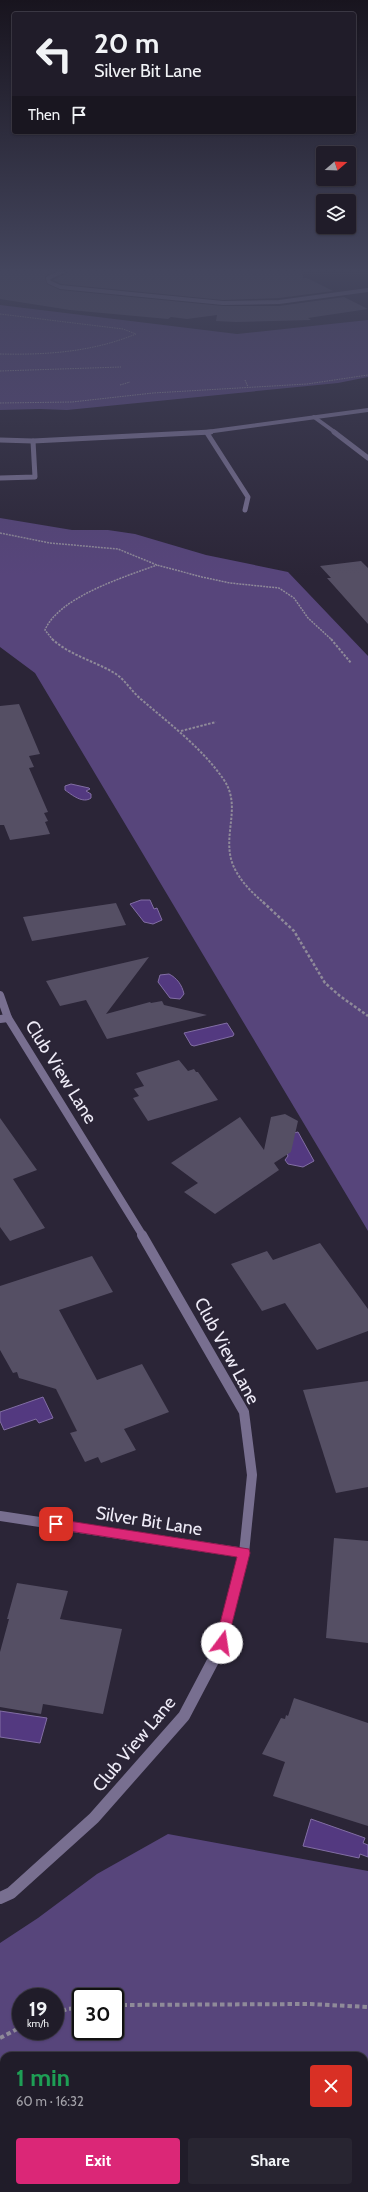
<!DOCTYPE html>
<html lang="en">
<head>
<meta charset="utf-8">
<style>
  :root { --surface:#201c29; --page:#282531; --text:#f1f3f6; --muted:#a2a1a8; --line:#3d3a46; --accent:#db2777 }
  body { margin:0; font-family:Cabin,sans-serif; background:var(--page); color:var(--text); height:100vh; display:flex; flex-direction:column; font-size:15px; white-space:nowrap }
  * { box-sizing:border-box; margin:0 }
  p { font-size:13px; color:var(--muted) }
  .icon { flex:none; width:22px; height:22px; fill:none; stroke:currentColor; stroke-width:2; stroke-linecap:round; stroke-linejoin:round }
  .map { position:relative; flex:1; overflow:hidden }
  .sheet { position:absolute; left:0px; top:2052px; width:368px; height:140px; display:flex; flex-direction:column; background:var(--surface); border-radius:12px 12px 0 0; box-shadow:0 1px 3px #0004,0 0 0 1px var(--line) }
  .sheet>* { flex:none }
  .top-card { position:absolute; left:12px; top:12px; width:344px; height:122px; border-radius:4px; box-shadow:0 1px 3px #0004,0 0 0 1px var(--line); background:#201c29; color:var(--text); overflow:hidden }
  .needle { width:26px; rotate:71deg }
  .controls { position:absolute; left:316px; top:146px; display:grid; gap:8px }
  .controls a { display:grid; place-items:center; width:40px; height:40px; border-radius:4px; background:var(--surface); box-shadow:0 1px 3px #0004,0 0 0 1px var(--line); font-size:20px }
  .speed { position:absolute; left:12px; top:1988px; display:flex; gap:8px; font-size:20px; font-weight:700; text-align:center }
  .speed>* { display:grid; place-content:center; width:52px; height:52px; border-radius:50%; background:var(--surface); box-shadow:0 1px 3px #0004,0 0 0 1px var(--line); line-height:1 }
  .speed small { font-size:10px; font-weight:400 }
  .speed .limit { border:2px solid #111; border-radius:6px; background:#fff; color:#111 }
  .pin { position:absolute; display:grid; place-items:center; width:34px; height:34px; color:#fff; margin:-17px; border-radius:8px; box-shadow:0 2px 6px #0006 }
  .me { position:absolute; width:44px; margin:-22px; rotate:14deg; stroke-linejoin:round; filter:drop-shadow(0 0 3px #0008) }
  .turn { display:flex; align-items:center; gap:14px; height:84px; padding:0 16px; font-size:18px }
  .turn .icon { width:52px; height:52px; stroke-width:2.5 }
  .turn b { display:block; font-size:28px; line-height:34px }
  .then { display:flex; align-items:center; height:38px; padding:0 16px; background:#0003; gap:8px; font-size:15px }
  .round { display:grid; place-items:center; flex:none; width:42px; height:42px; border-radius:4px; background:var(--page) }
  .headline { display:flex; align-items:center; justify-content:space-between; height:68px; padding:0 16px }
  h1 { font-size:24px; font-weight:700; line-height:30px; color:#1e9e55 }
  .button { display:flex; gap:8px; margin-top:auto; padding:8px 16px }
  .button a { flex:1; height:46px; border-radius:4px; background:var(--accent); color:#fff; font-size:16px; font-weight:700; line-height:46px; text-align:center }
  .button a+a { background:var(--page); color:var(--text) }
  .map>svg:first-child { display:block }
  .green { fill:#57457b; fill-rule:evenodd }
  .water { fill:#533980; stroke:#826ea4 }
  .building { fill:#554f64 }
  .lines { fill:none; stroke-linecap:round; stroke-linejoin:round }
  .path-far4 { stroke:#8f8a99; stroke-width:1; stroke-dasharray:1.5 1; stroke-linecap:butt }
  .path-far3 { stroke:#8f8a99; stroke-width:1.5; stroke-dasharray:2 1; stroke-linecap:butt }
  .path-far2 { stroke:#8f8a99; stroke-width:2; stroke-dasharray:2.5 1.5; stroke-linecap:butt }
  .path-far1 { stroke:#8f8a99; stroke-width:2.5; stroke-dasharray:3 2; stroke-linecap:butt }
  .path { stroke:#8f8a99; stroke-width:4; stroke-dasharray:4.5 3; stroke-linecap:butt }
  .minor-far4 { stroke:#786f90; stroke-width:4 }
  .minor-far3 { stroke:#786f90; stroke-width:5 }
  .minor-far2 { stroke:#786f90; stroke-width:8 }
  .minor-far1 { stroke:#786f90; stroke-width:10 }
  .minor { stroke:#786f90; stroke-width:12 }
  .route { fill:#db2777; stroke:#8e194d }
  .labels { text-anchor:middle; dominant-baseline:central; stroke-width:3.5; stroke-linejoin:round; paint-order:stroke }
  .near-street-label { font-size:18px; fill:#eeebf7; stroke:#2b2537 }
</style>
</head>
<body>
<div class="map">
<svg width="368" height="2192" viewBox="0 0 368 2192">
  <rect width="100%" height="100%" fill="#2b2537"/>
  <g class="green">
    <path d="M0 305 237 334 368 320V377L338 383 67 410 40 409 0 410Z"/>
    <path d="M0 518 72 530H108L135 534 206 555 288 572 368 656V1231L35 673 0 647Z"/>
    <path d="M168 1834 368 1871V2192H0V1943L38 1918 97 1874ZM21 1997H55V2031H21ZM81 1997H115V2031H81ZM4 2056H364V2188H4Z"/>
  </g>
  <g class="water">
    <path d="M71 784 89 788 90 789 86 791 91 794V798C83 804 72 795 65 790V786Z"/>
    <path d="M141 900H150L154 909 157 908 162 920 153 924 144 922 130 904Z"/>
    <path d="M169 974C177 978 182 985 184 994L180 999 170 998 158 982 160 975Z"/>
    <path d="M227 1023 234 1034 233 1036 194 1046 191 1045 184 1033Z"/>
    <path d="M298 1132 314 1161 303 1167 288 1164 285 1160 288 1156 280 1136Z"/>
    <path d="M43 1397 53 1418 39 1423 36 1419 4 1430 0 1421V1412Z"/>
    <path d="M0 1711 47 1718 40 1743 0 1737Z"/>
    <path d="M311 1819 365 1838 363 1843 368 1845V1857L360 1854 359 1858 303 1846Z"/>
  </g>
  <g class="building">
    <path d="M0 270H58L46 275 45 278 47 284 60 290 223 306H279L344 297 368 309 308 318 311 320 236 322 216 321 217 315 187 319 171 317 168 319 70 310 0 299Z"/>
    <path d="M69 270H302L303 278H307L333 291 279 298 223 300 61 284 53 280 67 273Z"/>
    <path d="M361 561 368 568V624L327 578H331L320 566Z"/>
    <path d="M19 704 40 754 29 756 34 767 29 768 48 812 44 813 48 821 45 822 50 834 10 840 4 825H0V706Z"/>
    <path d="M116 903 126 925 32 941 23 917Z"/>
    <path d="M149 957 106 1014 150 1002 151 1003 162 1001 164 1005 207 1015 107 1039 86 1000 60 1006 46 981Z"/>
    <path d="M179 1060 188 1071 194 1069 196 1072H198L218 1100 148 1121 133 1098 139 1096 134 1089 144 1086 136 1073Z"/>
    <path d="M285 1114 298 1121 291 1152 274 1163 279 1170 215 1214 184 1192 198 1183 171 1163 240 1117 264 1150 271 1117Z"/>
    <path d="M0 1118 37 1170 13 1179 45 1228 10 1241 0 1227Z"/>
    <path d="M320 1243 368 1309V1331L317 1350 285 1303 262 1311 231 1264 267 1251 273 1260Z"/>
    <path d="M92 1256 113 1292 59 1310 97 1380 142 1364 169 1412 124 1429 136 1450 101 1463 98 1457 85 1462 70 1433 77 1431 56 1389 19 1378 17 1372 13 1373 0 1350V1286Z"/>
    <path d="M368 1381V1487L336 1493 303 1390Z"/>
    <path d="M334 1538 368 1541V1643L326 1638Z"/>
    <path d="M17 1583 68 1591 60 1619 122 1629 103 1714 43 1704 41 1714 0 1707V1652L9 1619H7Z"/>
    <path d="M294 1698 368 1723V1826L273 1796 285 1762 262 1754 281 1718 285 1719 286 1715 288 1716Z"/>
  </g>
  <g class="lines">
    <g class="path-far4">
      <path d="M0 314 123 329 136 334"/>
      <path d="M0 354C47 355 92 352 136 334"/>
      <path d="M0 371 121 367"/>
      <path d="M245 380 248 387"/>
      <path d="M120 385 130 382"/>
      <path d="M0 403 72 402 153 393 307 384 368 375"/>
    </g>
    <g class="path-far3">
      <path d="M0 533 50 543 118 549 157 565 202 577 230 583 279 588 294 598 308 618 332 640"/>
      <path d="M53 640 45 630C59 597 124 577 157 565"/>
    </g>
    <g class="path-far2">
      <path d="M52 639C71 656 95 661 116 674 126 681 132 692 142 700 171 725 202 748 224 780 240 804 226 828 230 854 233 874 249 890 264 903"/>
      <path d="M331 639 351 663"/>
      <path d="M181 731 216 722"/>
    </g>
    <path class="path-far1" d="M263 902 294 931 325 983 340 996 368 1016"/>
    <g class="path">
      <path d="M115 2005 310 2004 368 2007"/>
      <path d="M55 2014 67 2009 81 2008"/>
      <path d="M0 2038 21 2027"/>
    </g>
    <g class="minor-far4">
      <path d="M66 270 48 278 49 282 60 287 223 303 279 302 368 290"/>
      <path d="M314 417 336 433"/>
      <path d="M199 433 368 410"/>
    </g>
    <g class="minor-far3">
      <path d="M334 432 368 458"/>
      <path d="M207 433 248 497 245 510"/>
      <path d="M0 440 33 441 211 432"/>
      <path d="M0 478 35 477 33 441"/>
    </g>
    <g class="minor-far2">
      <path d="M0 995 8 1018 143 1236"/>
      <path d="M0 1019 8 1018"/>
    </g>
    <g class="minor-far1">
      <path d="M142 1235 244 1412 252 1475 244 1553 222 1643 214 1658"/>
      <path d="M0 1516 244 1553"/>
    </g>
    <path class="minor" d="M0 1898 11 1893 94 1818 184 1716 215 1657"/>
  </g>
  <linearGradient id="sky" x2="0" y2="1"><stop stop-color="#18141e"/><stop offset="0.47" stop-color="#44465e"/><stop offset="1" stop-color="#44465e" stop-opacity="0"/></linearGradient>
  <rect width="368" height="576" fill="url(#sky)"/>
  <path class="route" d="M56 1519 249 1549 250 1553 226 1647 222 1649 217 1647 215 1643 237 1557 56 1529 52 1528 50 1524 52 1521Z"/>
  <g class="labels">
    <g class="near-street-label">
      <text transform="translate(61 1072) rotate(58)">Club View Lane</text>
      <text transform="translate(227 1351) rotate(62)">Club View Lane</text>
      <text transform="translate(149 1521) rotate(9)">Silver Bit Lane</text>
      <text transform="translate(134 1744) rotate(-50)">Club View Lane</text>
    </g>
  </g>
</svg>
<div class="controls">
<a><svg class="needle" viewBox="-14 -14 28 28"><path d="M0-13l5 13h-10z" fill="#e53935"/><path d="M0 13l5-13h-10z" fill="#a2a1a8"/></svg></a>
<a><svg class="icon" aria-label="layers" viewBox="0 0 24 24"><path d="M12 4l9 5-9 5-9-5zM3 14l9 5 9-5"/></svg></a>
</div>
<div class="speed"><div>19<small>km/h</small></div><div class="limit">30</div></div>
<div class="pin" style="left:56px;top:1524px;background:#d93025"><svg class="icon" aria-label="arrive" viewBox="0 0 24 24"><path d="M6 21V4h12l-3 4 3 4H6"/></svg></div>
<svg class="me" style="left:222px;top:1643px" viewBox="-20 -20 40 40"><circle r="19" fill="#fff"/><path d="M0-13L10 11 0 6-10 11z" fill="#db2777"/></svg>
<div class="top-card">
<div class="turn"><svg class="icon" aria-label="left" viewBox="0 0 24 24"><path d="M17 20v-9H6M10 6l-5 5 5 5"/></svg><div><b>20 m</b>Silver Bit Lane</div></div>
<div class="then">Then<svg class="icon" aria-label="arrive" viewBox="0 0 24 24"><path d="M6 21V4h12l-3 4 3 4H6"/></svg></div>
</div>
<section class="sheet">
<div class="headline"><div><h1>1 min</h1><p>60 m · 16:32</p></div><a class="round" style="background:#d93025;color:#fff"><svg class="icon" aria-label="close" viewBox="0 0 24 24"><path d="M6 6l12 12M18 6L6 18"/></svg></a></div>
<div class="button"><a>Exit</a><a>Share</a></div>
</section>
</div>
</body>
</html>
